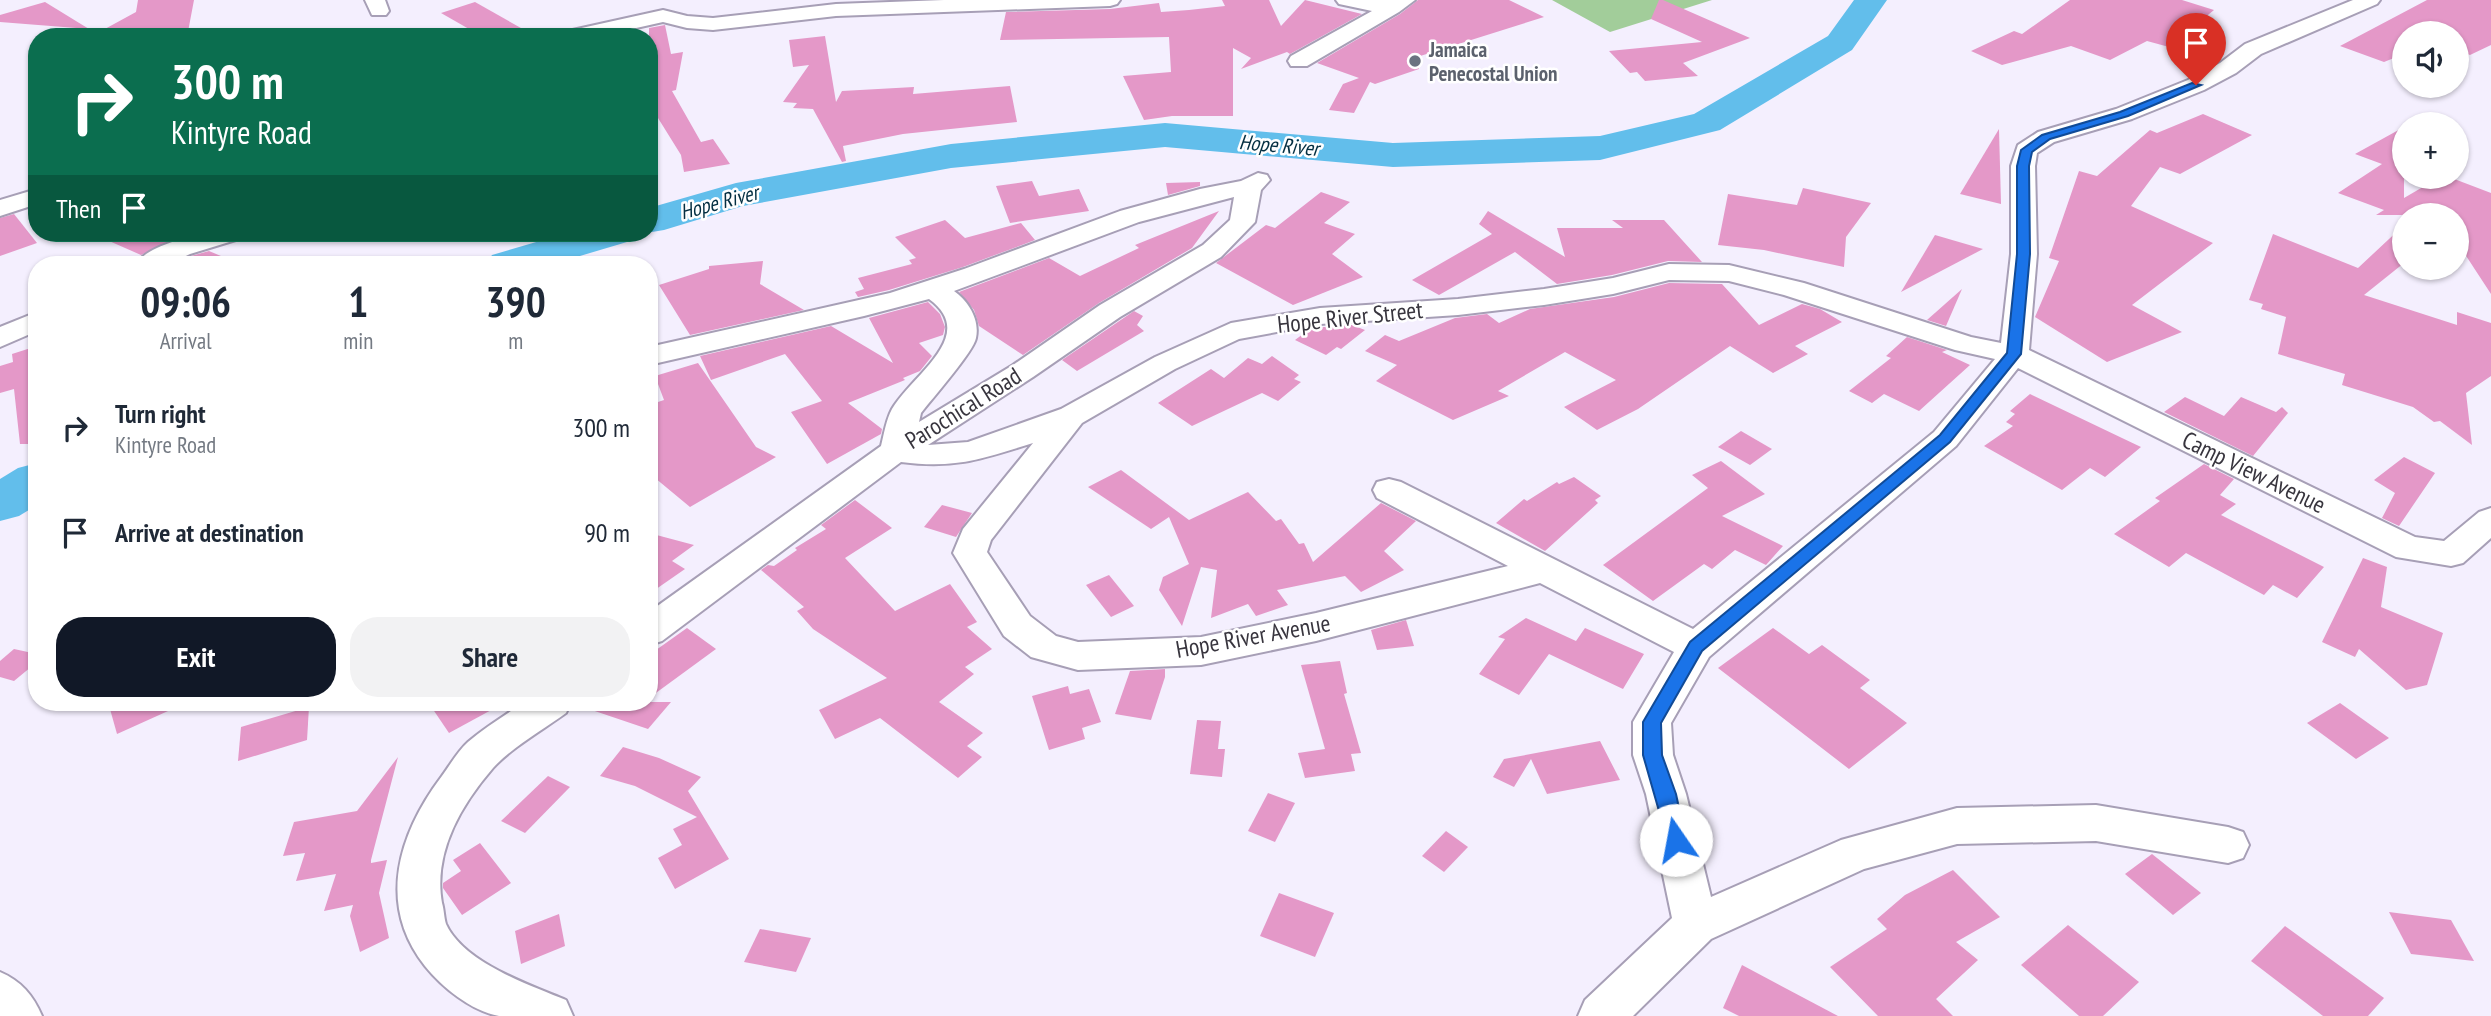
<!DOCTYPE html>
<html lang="en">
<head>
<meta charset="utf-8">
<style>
  :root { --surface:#fff; --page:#f2f2f3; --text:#1f2937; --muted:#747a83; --accent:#111827 }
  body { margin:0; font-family:"PT Sans Narrow",sans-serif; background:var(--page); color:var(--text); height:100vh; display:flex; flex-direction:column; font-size:26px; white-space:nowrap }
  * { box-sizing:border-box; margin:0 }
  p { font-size:23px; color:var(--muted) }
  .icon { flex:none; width:38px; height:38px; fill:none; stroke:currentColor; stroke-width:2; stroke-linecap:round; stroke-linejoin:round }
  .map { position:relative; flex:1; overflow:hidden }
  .sheet { position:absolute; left:28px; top:256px; width:630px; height:455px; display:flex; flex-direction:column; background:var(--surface); border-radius:28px; box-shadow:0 2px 5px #0004 }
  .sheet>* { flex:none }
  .hud { position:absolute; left:28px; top:28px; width:630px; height:214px; border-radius:28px; box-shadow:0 2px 5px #0004; background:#0b6e4f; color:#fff; overflow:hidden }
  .fabs { position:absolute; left:2392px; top:21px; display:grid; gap:14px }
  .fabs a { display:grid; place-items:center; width:77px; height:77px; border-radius:50%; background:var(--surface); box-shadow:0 2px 5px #0004; font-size:35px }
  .pin { position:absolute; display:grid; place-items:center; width:60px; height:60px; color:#fff; margin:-72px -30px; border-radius:50% 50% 50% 0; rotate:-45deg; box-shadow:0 0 7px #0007 }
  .pin .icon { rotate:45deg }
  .me { position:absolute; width:77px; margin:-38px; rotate:348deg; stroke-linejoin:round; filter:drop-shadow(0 0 5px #0008) }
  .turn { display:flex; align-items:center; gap:24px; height:147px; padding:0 28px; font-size:32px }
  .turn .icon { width:91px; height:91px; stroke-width:2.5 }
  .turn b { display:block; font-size:49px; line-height:60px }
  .then { display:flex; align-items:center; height:66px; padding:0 28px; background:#0003; gap:14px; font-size:26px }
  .eta { display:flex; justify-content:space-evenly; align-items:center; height:119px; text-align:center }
  .eta b { font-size:42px; font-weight:700; line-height:49px }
  .action { display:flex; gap:14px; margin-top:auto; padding:14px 28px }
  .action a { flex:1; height:80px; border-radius:28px; background:var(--accent); color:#fff; font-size:28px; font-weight:700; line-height:80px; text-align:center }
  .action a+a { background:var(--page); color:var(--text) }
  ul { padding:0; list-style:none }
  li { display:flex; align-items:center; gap:21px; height:105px; padding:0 28px }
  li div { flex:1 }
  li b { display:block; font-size:26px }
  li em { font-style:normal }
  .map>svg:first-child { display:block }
  .green { fill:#a2cd9a }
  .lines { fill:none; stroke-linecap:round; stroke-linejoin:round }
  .river { fill:#62beeb; fill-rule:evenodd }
  .building { fill:#e498c8 }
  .minor-casing { stroke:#a79fb6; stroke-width:4 }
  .minor { fill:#fff; fill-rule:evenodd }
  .route { fill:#1a73e8; stroke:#114b97; stroke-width:2 }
  .worship-dot { fill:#6b7280; stroke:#fff; stroke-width:2.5 }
  .labels { text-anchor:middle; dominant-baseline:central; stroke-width:5; stroke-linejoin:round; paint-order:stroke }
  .far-worship-label { font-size:21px; font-weight:bold; fill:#5b616d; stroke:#fff; text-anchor:start }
  .far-water-label { font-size:21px; font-style:italic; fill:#042f42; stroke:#fff }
  .street-label { font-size:24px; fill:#38353e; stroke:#fff }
</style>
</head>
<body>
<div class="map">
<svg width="2491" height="1016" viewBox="0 0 2491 1016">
  <rect width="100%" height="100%" fill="#f4effe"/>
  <path class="green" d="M1552 0H1712L1610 32Z"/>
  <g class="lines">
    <g class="river">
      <path d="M1854 0H1887L1852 50 1720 130 1600 160 1393 167 1165 147 951 168 743 206 664 230 646 233H649V208L736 183 951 144 1165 123 1393 143 1600 136 1694 114 1828 36Z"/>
      <path d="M567 233H633L627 242 553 264H486L492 255Z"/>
      <path d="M37 463V505L19 516 0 521V479L18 468Z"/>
    </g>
  </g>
  <g class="building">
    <path d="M138 0H194L187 37 103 30 136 12Z"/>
    <path d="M1222 0H1269L1281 26 1305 0 1362 14 1290 54 1287 52 1241 69 1251 58 1233 48V116H1172L1144 120 1123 76 1171 72 1169 37 1000 40 1006 12 1110 9 1159 3 1161 12 1189 10 1225 6Z"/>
    <path d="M1418 0H1509L1544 17 1417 57 1419 69 1375 84 1370 82 1354 113 1329 110 1343 84 1359 78 1317 63 1400 14Z"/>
    <path d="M1659 0H1663L1750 38 1683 63 1698 76 1645 81 1637 72 1630 73 1609 51 1702 42 1651 19Z"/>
    <path d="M2070 0H2182L2214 10 2169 47 2147 41 2110 60 2071 46 2002 65 1971 51 2014 31 2022 34Z"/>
    <path d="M2427 0H2491V45L2470 55 2457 50V33H2404V54L2384 62 2340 46Z"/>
    <path d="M45 2 89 29 0 22V15Z"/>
    <path d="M475 2 537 37H483L441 13Z"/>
    <path d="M665 25 671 54 683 52 676 90 672 91 701 142 713 139 730 164 684 172 681 155 658 118 649 121V28Z"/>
    <path d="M825 36 836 102 842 91 914 87 913 94 1010 86 1017 122 903 134 843 146 846 161 842 162 813 109 793 108 797 103 783 102 809 65 793 67 789 40Z"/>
    <path d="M2203 114 2252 135 2180 174 2160 167 2131 206 2213 243 2132 305 2182 332 2107 362 2035 317 2059 261 2049 258 2079 171 2097 176 2150 130 2157 133Z"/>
    <path d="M2404 127V198L2440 177H2449L2491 193V294L2457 242V215H2376L2384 210 2338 193 2382 164 2355 154Z"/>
    <path d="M1999 129 2001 204 1960 194Z"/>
    <path d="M1032 181 1039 196 1079 189 1089 211 1010 223 996 186Z"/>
    <path d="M1200 182V186L1168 195 1166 183Z"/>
    <path d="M1803 188 1871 203 1846 237 1844 267 1764 250 1718 245 1728 194 1797 205Z"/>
    <path d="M1321 192 1350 202 1324 223 1355 234 1332 254 1363 277 1293 305 1216 263 1266 225 1275 228Z"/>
    <path d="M1219 211 1192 248 1099 303 1023 355 979 326 974 310 959 292 1049 258 1080 276 1139 248 1135 245Z"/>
    <path d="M1488 211 1565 257 1557 228H1623L1612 220H1664L1702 262 1668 261 1612 275 1557 284 1515 252 1439 295 1412 280 1492 234 1479 224Z"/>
    <path d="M14 214 37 243 0 256V218Z"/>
    <path d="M945 220 965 238 1021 223 1035 240 963 267 889 290 858 297 855 292 864 289 858 278 912 264 909 260 916 258 895 237Z"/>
    <path d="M2404 225V263L2364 295 2457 325V312L2491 323V376L2466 393 2472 445 2440 421 2434 422 2413 407 2342 385 2345 374 2278 354 2286 317 2261 309 2263 304 2249 300 2273 234 2358 268Z"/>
    <path d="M91 233H166L177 238 141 255Z"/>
    <path d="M1935 235 1983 249 1901 292Z"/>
    <path d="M209 251 240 264H175L191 256Z"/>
    <path d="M763 261 760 284 804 310 690 335 659 285 709 269V266Z"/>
    <path d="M1669 283 1722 284 1759 325 1802 304 1820 309 1842 322 1795 346 1808 354 1773 373 1730 346 1638 409 1597 430 1564 407 1616 380 1565 352 1498 391 1509 396 1453 420 1376 381 1397 365 1365 351 1385 335 1399 341 1455 318 1487 314 1499 323 1530 309 1614 297Z"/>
    <path d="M1962 289 1946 326 1927 320Z"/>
    <path d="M928 302 940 314 945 327 943 335 919 343 932 356 920 371 903 378 905 380 848 403 882 429 881 434 827 464 791 412 822 401 785 354 711 380 700 356 831 326 893 363 869 318Z"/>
    <path d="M1134 311 1143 316 1137 325 1144 331 1077 371 1062 360Z"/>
    <path d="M1352 325 1365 330 1341 349 1337 347 1326 355 1295 340 1311 328Z"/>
    <path d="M1907 337 1947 350 1942 352 1970 365 1919 411 1884 394 1872 403 1849 391 1891 358 1886 356Z"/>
    <path d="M37 346V444H20L14 389 0 393V366L13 362 12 354Z"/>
    <path d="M1272 356 1299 375 1294 379 1301 382 1278 401 1262 393 1192 426 1158 403 1211 369 1224 378 1248 358 1262 364Z"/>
    <path d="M698 363 756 447 776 457 690 507 649 473V405L664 400 655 376Z"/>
    <path d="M2030 394 2122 438 2141 447 2105 477 2090 468 2062 490 1984 446 2013 426 2006 422 2015 414 2010 411Z"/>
    <path d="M2185 397 2224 416 2241 397 2276 412 2282 407 2288 413 2253 456 2164 412Z"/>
    <path d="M1741 431 1772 449 1750 465 1718 447Z"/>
    <path d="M2404 457 2435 473 2399 526 2382 518 2395 493 2374 480Z"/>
    <path d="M1721 461 1765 494 1722 516 1783 546 1766 565 1735 550 1712 569 1704 564 1653 601 1603 565 1708 488 1692 475Z"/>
    <path d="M2204 464 2234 479 2220 495 2236 504 2221 515 2324 567 2297 598 2273 585 2264 595 2186 553 2169 567 2114 534 2160 501 2155 498Z"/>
    <path d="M1121 470 1189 520 1248 492 1276 521 1281 519 1299 544 1304 543 1313 562 1381 503 1416 521 1384 551 1404 570 1361 592 1345 576 1277 590 1288 605 1256 616 1248 604 1211 618 1217 570 1201 567 1182 626 1159 590 1163 577 1189 564 1169 517 1151 529 1088 487Z"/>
    <path d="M1574 477 1601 496 1595 500 1598 503 1545 551 1496 523 1524 499 1527 501 1557 482 1559 484Z"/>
    <path d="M855 500 892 528 845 558 895 611 950 584 977 622 967 627 992 649 965 667 974 674 939 702 983 733 967 746 982 757 958 778 880 718 835 739 819 710 887 678 813 629 797 611 804 607 761 570 768 565 774 566 797 550 795 548 826 529 821 525Z"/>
    <path d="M942 505 972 513 956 537 924 527Z"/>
    <path d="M649 533 694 545 672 561 685 569 649 594Z"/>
    <path d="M2363 558 2387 567 2381 607 2443 633 2427 685 2406 690 2359 649 2355 657 2322 642Z"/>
    <path d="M1109 575 1134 606 1111 617 1086 585Z"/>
    <path d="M1526 618 1576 641 1585 628 1644 654 1623 689 1549 654 1519 695 1479 674 1505 639 1498 637Z"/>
    <path d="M1406 620 1414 646 1377 650 1371 630Z"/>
    <path d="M687 628 716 649 649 698V655Z"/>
    <path d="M1773 628 1809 654 1822 645 1870 680 1860 688 1907 723 1849 769 1718 668Z"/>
    <path d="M14 649 37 654V662L14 681 0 677V661Z"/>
    <path d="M1340 661 1347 693 1344 694 1361 753 1351 754 1355 771 1305 778 1298 753 1325 749 1301 665Z"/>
    <path d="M1165 669V677L1151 720 1115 714 1130 671Z"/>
    <path d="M1068 686 1070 694 1089 689 1101 722 1082 728 1085 739 1049 750 1032 696Z"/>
    <path d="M108 702H188L117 734Z"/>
    <path d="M428 702H506L449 733Z"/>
    <path d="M581 702H671L648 729 580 706Z"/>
    <path d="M2340 703 2389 738 2356 759 2307 723Z"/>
    <path d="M309 707 307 740 238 761 241 727Z"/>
    <path d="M1197 720 1221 721 1218 749H1225L1222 777 1190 774Z"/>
    <path d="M1600 741 1620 780 1547 794 1531 759 1514 787 1493 777 1504 759Z"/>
    <path d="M623 747 659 758 701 777 688 791 729 859 675 889 658 858 682 845 673 829 697 817 635 786 600 776Z"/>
    <path d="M398 757 371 860V863L387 860 379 893 389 938 360 952 350 916 353 905 324 911 336 874 296 881 305 853 283 856 294 822 357 811Z"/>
    <path d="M548 776 570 787 525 833 501 821Z"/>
    <path d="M1268 793 1295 803 1275 842 1248 831Z"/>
    <path d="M1446 831 1468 847 1444 872 1422 856Z"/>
    <path d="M480 843 511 883 462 915 443 888V883L461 871 453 860Z"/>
    <path d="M2152 854 2201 893 2173 915 2125 874Z"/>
    <path d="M1953 870 2000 917 1956 942 1978 960 1936 999 1953 1016H1878L1830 967 1887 929 1877 919 1905 895Z"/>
    <path d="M1279 893 1334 913 1315 957 1260 936Z"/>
    <path d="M2389 912 2451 920 2474 961 2411 954Z"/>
    <path d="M559 914 565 946 521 964 515 931Z"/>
    <path d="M2068 925 2139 982 2103 1016H2079L2021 965Z"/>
    <path d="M2285 926 2384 998 2368 1016H2323L2251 961Z"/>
    <path d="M760 929 811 938 796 972 744 962Z"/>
    <path d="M1742 965 1838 1016H1739L1723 1008Z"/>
  </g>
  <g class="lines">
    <defs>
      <g id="minor">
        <path d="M365 0H385L389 11 386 15H372Z"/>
        <path d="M944 0H1120L1117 4 1110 6 836 16 713 30 687 28 663 22 596 37H556L559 33 663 10 687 16 713 18 836 4Z"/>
        <path d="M1336 0H1415L1399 12 1307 66H1291L1288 61 1291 56 1372 11 1339 4Z"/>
        <path d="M2353 0H2380L2377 4 2261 54 2236 73 2204 90 2132 119 2054 142 2037 153 2035 166 2037 254 2029 350 2415 537 2444 541 2479 512 2491 508V538L2463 563 2451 566 2396 557 2018 368 1956 446 1709 657 1671 723 1673 755 1686 794 1711 897 1841 840 1957 808 2096 805 2228 827 2243 832 2249 845 2243 858 2228 863 2096 841 1957 844 1864 869 1711 939 1633 1016H1578L1585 1000 1672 918 1646 794 1633 755V722L1674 652 1540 583 1316 641 1201 665 1078 670 1031 657 1004 636 953 553 963 529 1033 443C982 459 956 469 901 462L662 641 649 645V612L881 446C884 434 886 420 892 409 913 374 979 335 929 299L864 316 649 365V347L890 293 964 269 1120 211 1200 189 1241 181 1258 173 1267 175 1270 180 1261 190 1255 222 1221 257 1120 317 1033 377 928 445 968 442 1061 409 1155 357 1231 323 1320 308 1458 299 1544 289 1613 278 1669 264 1729 265 1804 283 1971 337 2001 343 2011 254V166L2018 145 2038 132 2116 109 2188 80 2220 63 2245 44ZM1234 197 1230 220 1203 245 1100 305 1013 365 919 422 921 413C931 400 974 351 976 338 980 319 968 301 954 291L1139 222ZM1669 280 1729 281 1784 295 1955 350 1995 359 1934 432 1693 629 1401 482 1389 479 1377 482 1373 490 1377 498 1508 566 1316 613 1201 637 1078 642 1056 636 1030 616 987 552 991 540 1082 423 1175 369 1239 339 1320 324 1458 315 1544 305 1613 294Z"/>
        <path d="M37 189V204L0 216V200Z"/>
        <path d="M203 233H243L239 239 190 254 169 264H136C148 246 183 239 203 233Z"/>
        <path d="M37 312V331L0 347V327Z"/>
        <path d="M524 702H571L566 713C544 729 511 748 493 768 461 805 433 853 442 903 444 909 444 918 446 924 464 963 530 985 566 1000L573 1016C549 1016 522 1016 499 1016 471 1011 442 987 425 966 376 904 399 833 442 776 450 765 458 751 468 742 485 727 506 715 524 702Z"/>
        <path d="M0 972C21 981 33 995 42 1016H0Z"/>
      </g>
    </defs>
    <use href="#minor" class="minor-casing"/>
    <use href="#minor" class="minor"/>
  </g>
  <path class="route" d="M2192 83 2201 85 2128 116 2050 139 2032 152 2029 166 2030 254 2021 354 1950 442 1702 651 1661 723 1662 755 1676 794 1686 840 1683 846 1676 849 1669 846 1643 755V722L1690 642 1940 435 2007 353 2017 254V166L2021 150 2042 135 2120 112Z"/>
  <circle class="worship-dot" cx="1415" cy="61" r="7"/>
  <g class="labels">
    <g class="far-worship-label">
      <text x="1429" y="49">Jamaica<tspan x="1429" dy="24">Penecostal Union</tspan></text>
    </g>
    <g class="far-water-label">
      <text transform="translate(1279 145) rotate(5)">Hope River</text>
      <text transform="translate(719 202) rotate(-15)">Hope River</text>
    </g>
    <g class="street-label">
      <text transform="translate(1350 317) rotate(-6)">Hope River Street</text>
      <text transform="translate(963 408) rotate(-32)">Parochical Road</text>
      <text transform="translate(2254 472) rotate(26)">Camp View Avenue</text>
      <text transform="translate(1253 636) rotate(-10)">Hope River Avenue</text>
    </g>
  </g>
</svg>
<div class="fabs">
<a><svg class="icon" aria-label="sound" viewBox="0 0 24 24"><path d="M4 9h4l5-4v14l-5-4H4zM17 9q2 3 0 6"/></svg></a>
<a>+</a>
<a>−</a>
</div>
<div class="pin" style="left:2196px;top:85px;background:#d93025"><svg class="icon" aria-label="arrive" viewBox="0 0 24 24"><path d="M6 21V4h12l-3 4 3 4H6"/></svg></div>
<svg class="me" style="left:1676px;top:840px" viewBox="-20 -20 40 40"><circle r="19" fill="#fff"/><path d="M0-13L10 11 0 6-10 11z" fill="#1a73e8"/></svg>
<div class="hud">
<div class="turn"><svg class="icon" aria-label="right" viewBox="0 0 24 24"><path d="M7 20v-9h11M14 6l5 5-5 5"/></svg><div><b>300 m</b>Kintyre Road</div></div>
<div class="then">Then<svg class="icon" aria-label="arrive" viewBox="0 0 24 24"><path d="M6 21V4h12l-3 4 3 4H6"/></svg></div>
</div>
<section class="sheet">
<div class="eta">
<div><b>09:06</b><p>Arrival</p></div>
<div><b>1</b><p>min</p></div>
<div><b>390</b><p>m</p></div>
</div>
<ul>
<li><svg class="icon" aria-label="right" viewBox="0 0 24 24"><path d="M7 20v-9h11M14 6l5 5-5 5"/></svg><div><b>Turn right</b><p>Kintyre Road</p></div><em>300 m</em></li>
<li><svg class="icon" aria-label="arrive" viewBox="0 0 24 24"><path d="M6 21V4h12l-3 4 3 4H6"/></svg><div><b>Arrive at destination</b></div><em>90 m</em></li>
</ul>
<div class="action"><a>Exit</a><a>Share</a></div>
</section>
</div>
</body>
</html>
